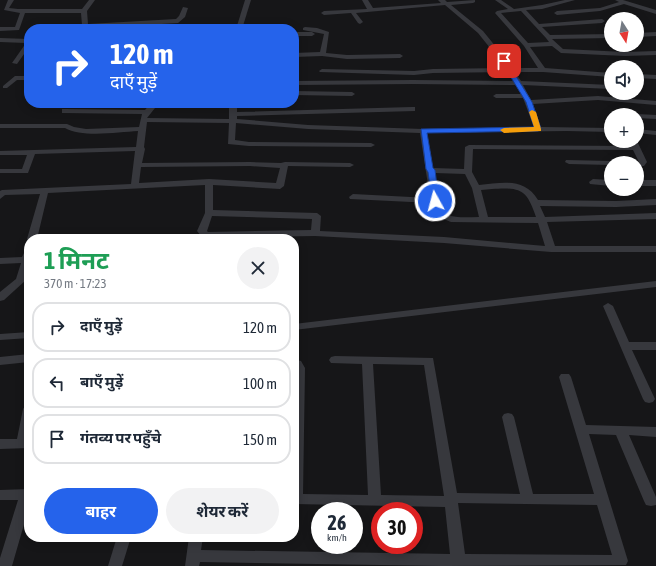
<!DOCTYPE html>
<html lang="hi">
<head>
<meta charset="utf-8">
<style>
  :root { --surface:#fff; --page:#f2f2f3; --text:#1f2937; --muted:#747a83; --line:#e0e1e3; --accent:#2563eb }
  body { margin:0; font-family:"Asap Condensed","Noto Sans Devanagari",sans-serif; background:var(--page); color:var(--text); height:100vh; display:flex; flex-direction:column; font-size:15px; white-space:nowrap }
  * { box-sizing:border-box; margin:0 }
  p { font-size:13px; color:var(--muted) }
  .icon { flex:none; width:22px; height:22px; fill:none; stroke:currentColor; stroke-width:2; stroke-linecap:round; stroke-linejoin:round }
  .map { position:relative; flex:1; overflow:hidden }
  .details { position:absolute; left:24px; top:234px; width:275px; height:308px; display:flex; flex-direction:column; background:var(--surface); border-radius:16px; box-shadow:0 2px 10px #0003 }
  .details>* { flex:none }
  .top-card { position:absolute; left:24px; top:24px; width:275px; height:84px; border-radius:16px; box-shadow:0 2px 10px #0003; background:#2563eb; color:#fff; overflow:hidden }
  .needle { width:26px; rotate:169deg }
  .controls { position:absolute; left:604px; top:12px; display:grid; gap:8px }
  .controls a { display:grid; place-items:center; width:40px; height:40px; border-radius:50%; background:var(--surface); box-shadow:0 2px 10px #0003; font-size:20px }
  .speed { position:absolute; left:311px; top:502px; display:flex; gap:8px; font-size:20px; font-weight:700; text-align:center }
  .speed>* { display:grid; place-content:center; width:52px; height:52px; border-radius:50%; background:var(--surface); box-shadow:0 2px 10px #0003; line-height:1 }
  .speed small { font-size:10px; font-weight:400 }
  .speed .limit { border:6px solid #d22; background:#fff; color:#111 }
  .pin { position:absolute; display:grid; place-items:center; width:34px; height:34px; color:#fff; margin:-17px; border-radius:8px; box-shadow:0 2px 6px #0006 }
  .me { position:absolute; width:44px; margin:-22px; rotate:353deg; stroke-linejoin:round; filter:drop-shadow(0 0 3px #0008) }
  .turn { display:flex; align-items:center; gap:14px; height:84px; padding:0 20px; font-size:18px }
  .turn .icon { width:52px; height:52px; stroke-width:2.5 }
  .turn b { display:block; font-size:28px; line-height:34px }
  .round { display:grid; place-items:center; flex:none; width:42px; height:42px; border-radius:21px; background:var(--page) }
  .overview { display:flex; align-items:center; justify-content:space-between; height:68px; padding:0 20px }
  h1 { font-size:24px; font-weight:700; line-height:30px; color:#1e9e55 }
  .primary-button { display:flex; gap:8px; margin-top:auto; padding:8px 20px }
  .primary-button a { flex:1; height:46px; border-radius:24px; background:var(--accent); color:#fff; font-size:16px; font-weight:700; line-height:46px; text-align:center }
  .primary-button a+a { background:var(--page); color:var(--text) }
  ul { padding:0; list-style:none }
  li { display:flex; align-items:center; gap:12px; height:50px; margin:0 8px 6px; padding:0 12px; border:2px solid var(--line); border-radius:16px }
  li div { flex:1 }
  li b { display:block; font-size:15px }
  li em { font-style:normal }
  .map>svg:first-child { display:block }
  .lines { fill:none; stroke-linecap:round; stroke-linejoin:round }
  .street { fill:#37383d; fill-rule:evenodd }
  .route { fill:#2563eb; stroke:#184099 }
  .slow { fill:#f59e0b }
</style>
</head>
<body>
<div class="map">
<svg width="656" height="566" viewBox="0 0 656 566">
  <rect width="100%" height="100%" fill="#161618"/>
  <g class="lines">
    <g class="street">
      <path d="M8 0H14L9 8 18 9H82L89 0H95L87 11 88 24 176 19 179 16 183 7 188 8 185 17 178 23 80 29H70L82 25 81 13H25L19 30 0 31V27H15L20 13 4 10Z"/>
      <path d="M245 0H251L242 29H236Z"/>
      <path d="M362 0H368L373 8 441 3 438 0H445L447 2 475 0V2L473 3 451 5 483 31 513 68H538L524 46 495 13 497 11 508 9 495 0H501L514 9 542 5 565 0H575L542 9 526 10 539 24 602 19 605 21 602 23 542 27 550 35 611 34V38L552 39 563 49 625 52 656 51V55L625 56 561 53 552 46 530 47 545 68 611 73V77L543 72H515L521 81 611 85V89L523 85 531 100 598 96 656 101V105L598 100 533 104 541 127 611 128V132L567 131 427 133 433 168 464 169 465 147 469 145 631 146 629 141H637L647 162 644 166H637V163H634L639 162 633 150 473 149 472 172 479 185C502 183 524 177 538 200L616 201 656 199V205L616 207 540 206 545 217 656 213V219L547 222 555 246H656V252H551L444 243 315 236 205 238 202 237 197 231 205 213V185L48 193 37 239H29V241L27 239 40 194 5 195 0 199V191L2 190 131 184 135 151 35 154 28 173H0V169H22L27 155H0V151L136 147 138 131C119 132 82 138 65 128H0V124H67L74 127 86 129 139 127 142 114 62 113V109H65L145 110 151 103H159L147 118 229 119V103H237V112L412 107H415V111L237 116V119L308 125 423 129 534 127 523 98H496L493 96 496 94H521L517 85 413 84 294 85V81L413 80 514 81 509 72 433 73 414 75 320 72 319 71 322 69 414 71 433 69 506 68 478 33 445 5 356 13 363 22 360 24 358 23 351 13 324 15 321 13 324 11 367 9ZM521 11 546 38 549 42 528 43 501 13ZM147 122 229 123 228 144 249 146 371 147 375 145 371 143 249 142 235 140 236 123 308 129 420 133 430 198 353 194 349 197 350 199 432 203 441 218 451 222 538 223 545 246 444 237 320 231 321 216 317 213 213 210V185L280 189 284 186 288 166 350 167 354 165 350 163 285 162 281 163 250 162 142 163 145 149 144 147ZM250 166 280 168 276 183 209 179 139 183 141 167ZM435 173 465 174 472 188 479 217C470 217 459 218 451 216 438 211 437 184 435 173ZM492 189C521 187 527 190 536 217H488L481 190ZM212 216 312 219 311 230 208 232 207 231Z"/>
      <path d="M615 0H623L656 10V14L624 4 600 11 557 15 554 13 557 11 600 8 619 2Z"/>
      <path d="M305 27 317 28 329 32 326 53 347 55 400 54 403 56 400 58 347 59 322 56 294 57V53L320 52 324 34 303 30V28Z"/>
      <path d="M294 32H312L315 34 312 36H294Z"/>
      <path d="M656 32V36L637 37V33Z"/>
      <path d="M0 38 29 39V47L17 64 12 63 26 43 0 42Z"/>
      <path d="M637 74 656 75V79L637 78Z"/>
      <path d="M15 76H29V80H17L7 88H3V86Z"/>
      <path d="M294 91 352 92 355 94 352 96 294 95Z"/>
      <path d="M637 114 656 115V119L637 118V115H634Z"/>
      <path d="M637 129 656 131V135L637 133Z"/>
      <path d="M566 160 611 161 615 163H611V165L569 164 565 162Z"/>
      <path d="M593 179 611 180V186L590 184 589 182Z"/>
      <rect x="637" y="180" width="19" height="6"/>
      <path d="M29 248V269L26 280 4 300 0 301V292L16 279 21 263 0 264V258L22 257 26 249Z"/>
      <path d="M656 281V287L294 330V324Z"/>
      <path d="M608 303 613 306 629 342H656V350H632L655 399 653 402 649 403 645 402 643 399 603 306Z"/>
      <path d="M29 332V338L0 340V334Z"/>
      <path d="M29 354V362L0 365V357Z"/>
      <path d="M335 356 433 358 457 493 520 494 502 417 504 414 508 413 512 414 514 417 533 494H594L559 377 561 374H569L571 377 586 425 656 427V437L629 435 656 497V505L651 506 646 505 644 501 616 435 589 434 628 561 626 565 442 566 200 562 199 566H185L189 537H203L201 550 450 554 445 507 294 504V359L301 361 305 368 303 494 368 495 362 364 331 363 329 360 331 357ZM373 364 424 365 444 496 381 495ZM458 503 597 505 612 555 465 554Z"/>
      <path d="M29 405V448L0 449V439H17L23 409 25 406Z"/>
      <path d="M29 489V507L12 566H0V558L18 500H0V490Z"/>
      <path d="M117 537H131L122 566H108Z"/>
    </g>
  </g>
  <path class="route" d="M502 60H506L532 102 541 129 538 131 427 133 433 168 435 170 439 201 438 202H432L428 172 426 169 421 129 534 127 526 102 501 61Z"/>
  <path class="slow" d="M532 110 536 112 541 129V131L504 133 500 130 504 128 534 127 529 112Z"/>
</svg>
<div class="controls">
<a><svg class="needle" viewBox="-14 -14 28 28"><path d="M0-13l5 13h-10z" fill="#e53935"/><path d="M0 13l5-13h-10z" fill="#747a83"/></svg></a>
<a><svg class="icon" aria-label="sound" viewBox="0 0 24 24"><path d="M4 9h4l5-4v14l-5-4H4zM17 9q2 3 0 6"/></svg></a>
<a>+</a>
<a>−</a>
</div>
<div class="speed"><div>26<small>km/h</small></div><div class="limit">30</div></div>
<div class="pin" style="left:504px;top:61px;background:#d93025"><svg class="icon" aria-label="arrive" viewBox="0 0 24 24"><path d="M6 21V4h12l-3 4 3 4H6"/></svg></div>
<svg class="me" style="left:435px;top:201px" viewBox="-20 -20 40 40"><circle r="17" fill="#2563eb" stroke="#fff" stroke-width="3"/><path d="M0-11L8 9 0 5-8 9z" fill="#fff"/></svg>
<div class="top-card">
<div class="turn"><svg class="icon" aria-label="right" viewBox="0 0 24 24"><path d="M7 20v-9h11M14 6l5 5-5 5"/></svg><div><b>120 m</b>दाएँ मुड़ें</div></div>
</div>
<section class="details">
<div class="overview"><div><h1>1 मिनट</h1><p>370 m · 17:23</p></div><a class="round"><svg class="icon" aria-label="close" viewBox="0 0 24 24"><path d="M6 6l12 12M18 6L6 18"/></svg></a></div>
<ul>
<li><svg class="icon" aria-label="right" viewBox="0 0 24 24"><path d="M7 20v-9h11M14 6l5 5-5 5"/></svg><div><b>दाएँ मुड़ें</b></div><em>120 m</em></li>
<li><svg class="icon" aria-label="left" viewBox="0 0 24 24"><path d="M17 20v-9H6M10 6l-5 5 5 5"/></svg><div><b>बाएँ मुड़ें</b></div><em>100 m</em></li>
<li><svg class="icon" aria-label="arrive" viewBox="0 0 24 24"><path d="M6 21V4h12l-3 4 3 4H6"/></svg><div><b>गंतव्य पर पहुँचे</b></div><em>150 m</em></li>
</ul>
<div class="primary-button"><a>बाहर</a><a>शेयर करें</a></div>
</section>
</div>
</body>
</html>
